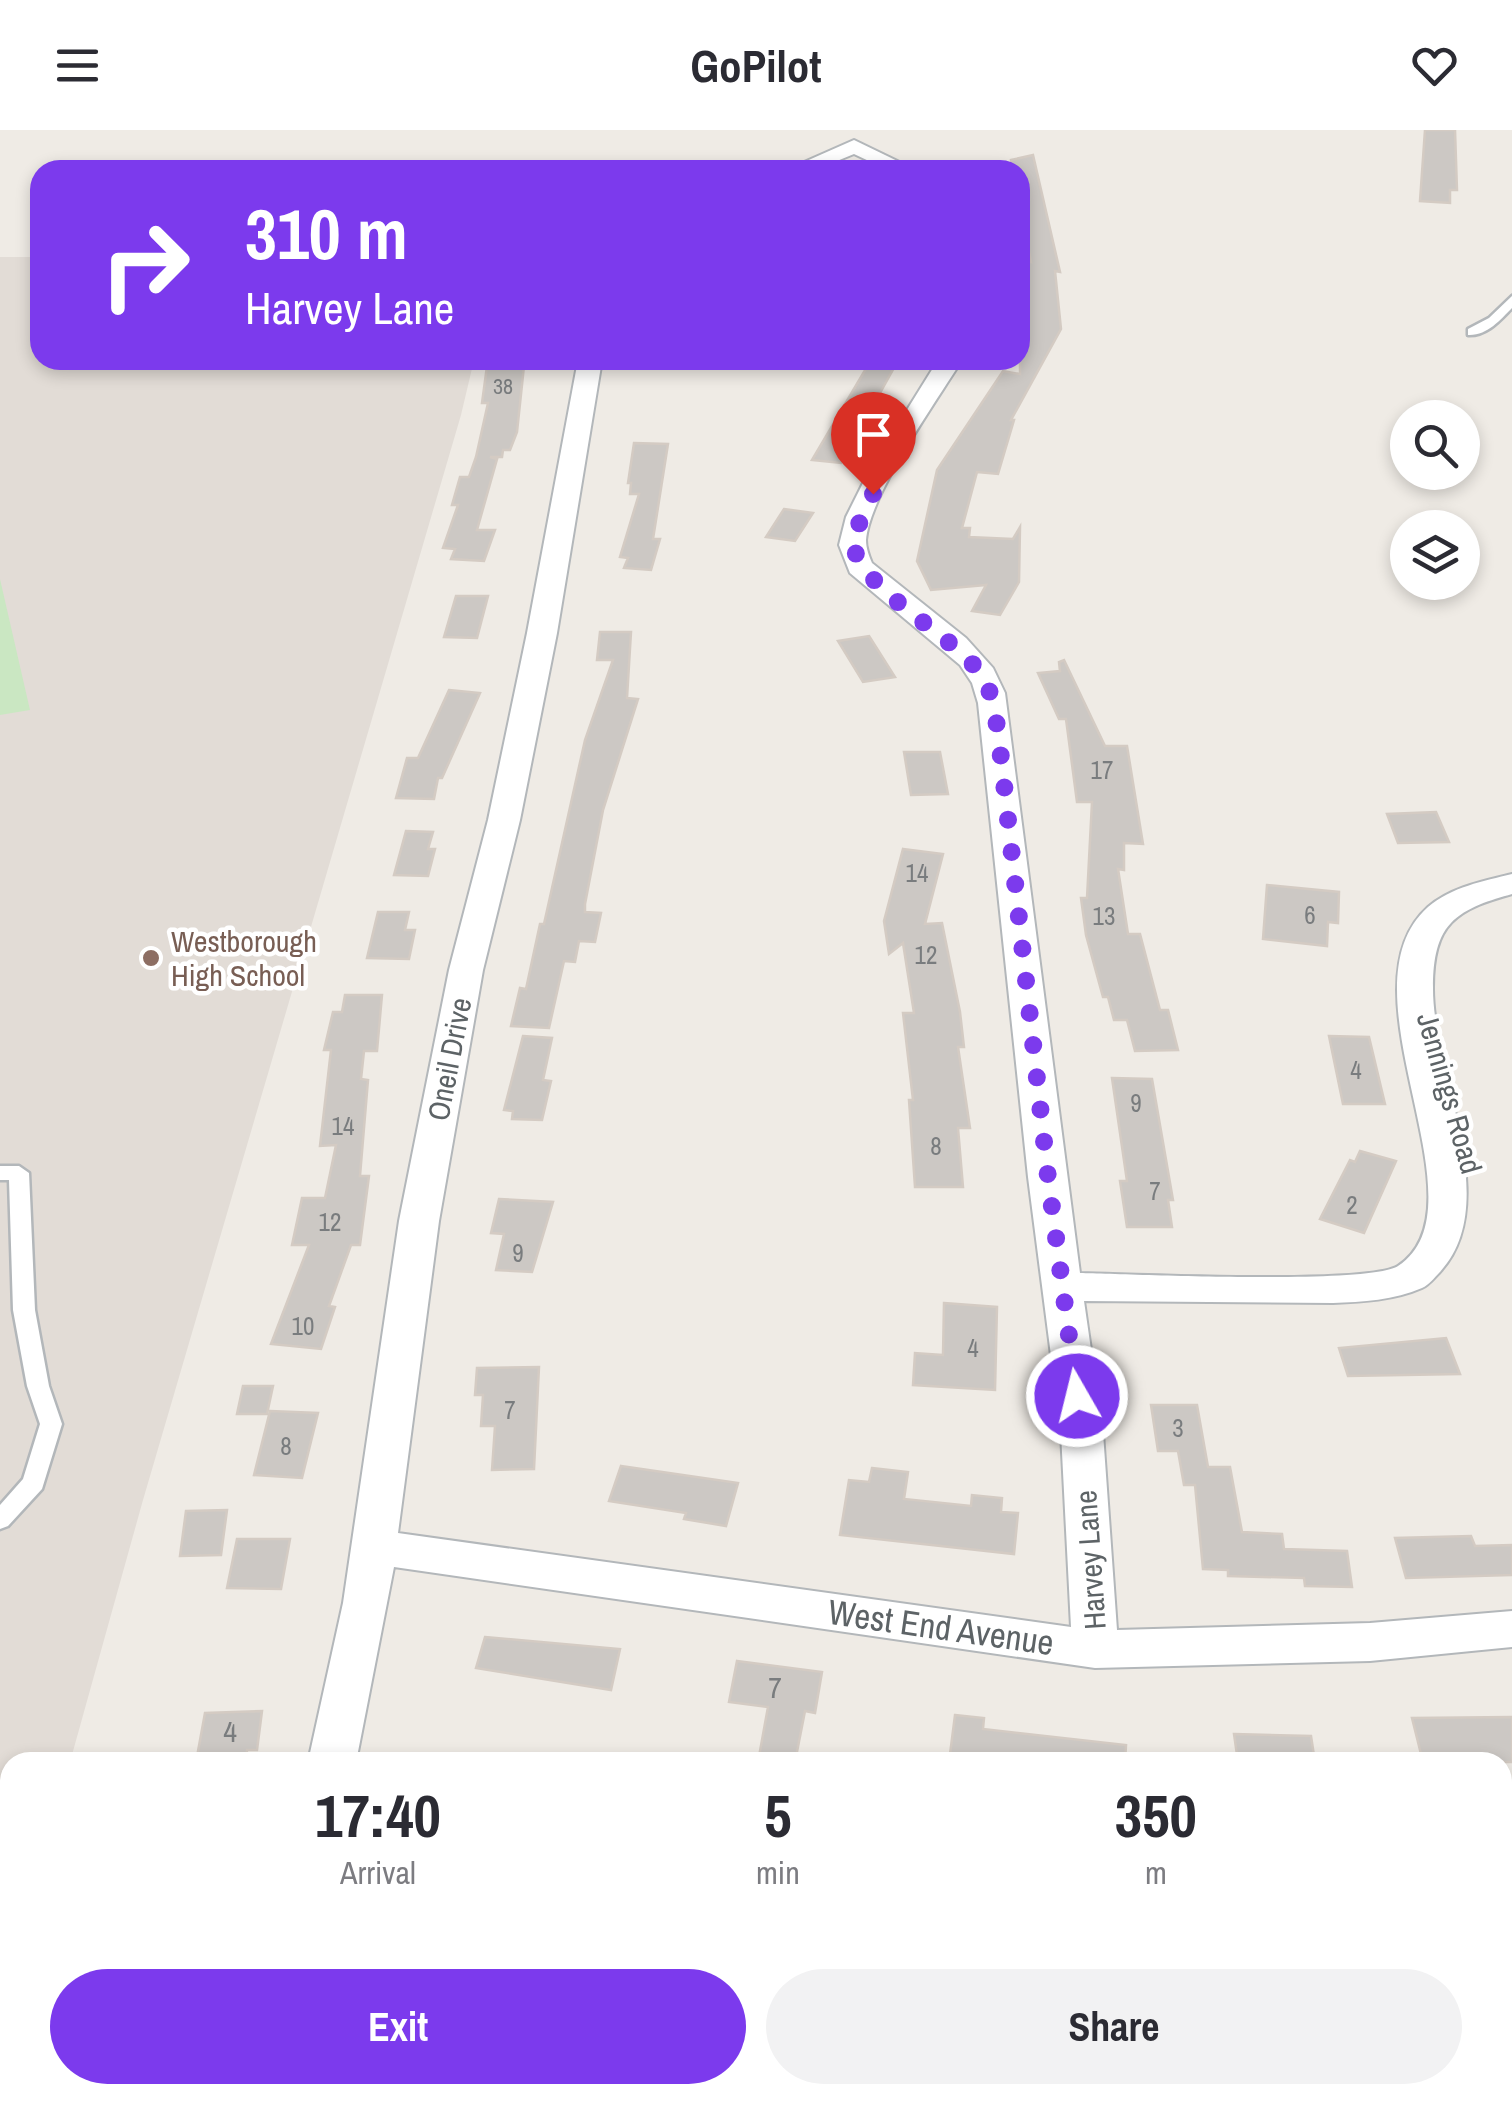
<!DOCTYPE html>
<html lang="en">
<head>
<meta charset="utf-8">
<style>
  :root { --surface:#fff; --page:#f2f2f3; --text:#2b2b33; --muted:#7c7c81; --accent:#7c3aed }
  body { margin:0; font-family:"Archivo Narrow",sans-serif; background:var(--page); color:var(--text); height:100vh; display:flex; flex-direction:column; font-size:38px; white-space:nowrap }
  * { box-sizing:border-box; margin:0 }
  p { font-size:32px; color:var(--muted) }
  .icon { flex:none; width:55px; height:55px; fill:none; stroke:currentColor; stroke-width:2; stroke-linecap:round; stroke-linejoin:round }
  .map { position:relative; flex:1; overflow:hidden }
  .drawer { position:absolute; left:0px; top:1622px; width:1512px; height:352px; display:flex; flex-direction:column; background:var(--surface); border-radius:30px 30px 0 0; box-shadow:0 5px 15px #0003 }
  .drawer>* { flex:none }
  .top-card { position:absolute; left:30px; top:30px; width:1000px; height:210px; border-radius:30px; box-shadow:0 5px 15px #0003; background:#7c3aed; color:#fff; overflow:hidden }
  .buttons { position:absolute; left:1390px; top:270px; display:grid; gap:20px }
  .buttons a { display:grid; place-items:center; width:90px; height:90px; border-radius:50%; background:var(--surface); box-shadow:0 5px 15px #0003; font-size:50px }
  .pin { position:absolute; display:grid; place-items:center; width:85px; height:85px; color:#fff; margin:-102px -42px; border-radius:50% 50% 50% 0; rotate:-45deg; box-shadow:0 0 10px #0007 }
  .pin .icon { rotate:45deg }
  .me { position:absolute; width:110px; margin:-55px; rotate:352deg; stroke-linejoin:round; filter:drop-shadow(0 0 8px #0008) }
  .turn { display:flex; align-items:center; gap:35px; height:210px; padding:0 50px; font-size:45px }
  .turn .icon { width:130px; height:130px; stroke-width:2.5 }
  .turn b { display:block; font-size:70px; line-height:85px }
  .eta { display:flex; justify-content:space-evenly; align-items:center; height:170px; text-align:center }
  .eta b { font-size:60px; font-weight:700; line-height:70px }
  .action { display:flex; gap:20px; margin-top:auto; padding:20px 50px }
  .action a { flex:1; height:115px; border-radius:60px; background:var(--accent); color:#fff; font-size:40px; font-weight:700; line-height:115px; text-align:center }
  .action a+a { background:var(--page); color:var(--text) }
  header { display:flex; justify-content:space-between; align-items:center; height:130px; padding:0 50px; background:var(--surface); font-size:45px; font-weight:700 }
  .map>svg:first-child { display:block }
  .education { fill:#e2dcd6 }
  .green { fill:#cae7c2 }
  .building { fill:#ccc8c4; stroke:#d4cbc3; stroke-width:2.5 }
  .lines { fill:none; stroke-linecap:round; stroke-linejoin:round }
  .lane-casing { stroke:#b3b7ba; stroke-width:5 }
  .street-casing { stroke:#b3b7ba; stroke-width:4 }
  .lane { fill:#fff; fill-rule:evenodd }
  .street { fill:#fff; fill-rule:evenodd }
  .route { stroke:#7c3aed; stroke-width:18; stroke-dasharray:0 32.4 }
  .education-dot { fill:#8d6e63; stroke:#fff; stroke-width:4 }
  .labels { text-anchor:middle; dominant-baseline:central; stroke-width:9; stroke-linejoin:round; paint-order:stroke }
  .far-number-label { font-size:22px; fill:#797c7e }
  .number-label { font-size:25px; fill:#797c7e }
  .education-label { font-size:30px; fill:#785e54; stroke:#fff; text-anchor:start }
  .street-label { font-size:30px; fill:#5d6366; stroke:#fff }
  .near-number-label { font-size:30px; fill:#797c7e }
  .near-street-label { font-size:35px; fill:#5d6366; stroke:#fff }
</style>
</head>
<body>
<header><svg class="icon" aria-label="menu" viewBox="0 0 24 24"><path d="M4 6h16M4 12h16M4 18h16"/></svg>GoPilot<svg class="icon" aria-label="heart" viewBox="0 0 24 24"><path d="M12 20l-8-8c-3-5 5-10 8-4 3-6 11-1 8 4z"/></svg></header>
<div class="map">
<svg width="1512" height="1973" viewBox="0 0 1512 1973">
  <rect width="100%" height="100%" fill="#efebe5"/>
  <path class="education" d="M0 127H40V230H474L461 285 143 1370 70 1632H10V1849L0 1885Z"/>
  <path class="green" d="M0 449 30 580 0 585Z"/>
  <g class="building">
    <path d="M1425 0H1455L1457 60H1450V73L1420 71Z"/>
    <path d="M1033 25 1060 142 1055 141 1061 199 1011 290H1014L998 344 977 342 962 398H970L969 407 1013 409 1020 397 1019 452 1000 485 972 481 986 455 931 460 917 431 937 340 1003 241 1020 244V131L1031 132 1020 77V40H1013L1011 30Z"/>
    <path d="M871 230H885L895 236 841 333 812 330Z"/>
    <path d="M487 236H524L517 302 510 320H503L502 327H490L497 329 477 400H495L484 431 451 429 455 419 443 418 458 375H452L460 347H469L476 327 488 273H482Z"/>
    <path d="M634 313 668 314 653 409H660L651 440 624 438 628 428 620 427 639 364H630L631 353H628Z"/>
    <path d="M784 379 813 383 795 411 766 407Z"/>
    <path d="M456 466H488L477 508 444 507Z"/>
    <path d="M600 502H631L627 568 638 569 603 680 585 774V782L601 783 595 812 579 811 575 832 564 831 549 898 511 896 520 858 526 859 540 794H544L585 610 613 530H597Z"/>
    <path d="M869 506 895 547 863 552 838 511Z"/>
    <path d="M1064 530 1105 616H1127L1143 714 1124 713V740L1118 739 1128 804H1140L1160 880H1168L1178 920 1135 921 1127 890H1114L1108 867H1103L1086 805 1081 768H1087L1092 672H1077L1066 589H1059L1038 543 1060 541 1059 532Z"/>
    <path d="M449 560 480 563 442 648H438L434 669 396 668 407 628H418Z"/>
    <path d="M904 622H940L948 664 911 665Z"/>
    <path d="M1436 682 1449 712 1398 713 1387 684Z"/>
    <path d="M406 701 433 702 428 719H435L428 746 394 745Z"/>
    <path d="M903 719 943 724 925 794 942 793 960 882 964 917H958L970 998H958L963 1057H915L909 970H913L903 883H914L903 813 889 824 884 791Z"/>
    <path d="M1267 755 1339 762 1338 793 1328 792 1327 816 1263 809Z"/>
    <path d="M378 782H409L405 800H415L409 829 367 828Z"/>
    <path d="M345 865H382L377 921H364L361 949 368 950 360 1046H369L360 1115H351L329 1176 335 1177 321 1219 271 1214 309 1115H292L302 1068H325L336 1015 320 1016 331 920H324L333 882H342Z"/>
    <path d="M523 906 552 908 543 950 551 951 542 990 512 989 513 981 504 980Z"/>
    <path d="M1329 906 1369 907 1385 974H1343Z"/>
    <path d="M1112 948 1152 949 1173 1070H1168L1172 1097H1127L1120 1051H1127Z"/>
    <path d="M1360 1021 1396 1031 1364 1103 1320 1089 1350 1030 1355 1032Z"/>
    <path d="M499 1069 553 1072 532 1142 496 1140 504 1104 491 1103Z"/>
    <path d="M944 1173 997 1177 995 1260 913 1255 915 1223 943 1225Z"/>
    <path d="M1446 1208 1460 1244 1348 1246 1339 1218Z"/>
    <path d="M539 1237 534 1339 492 1340 495 1296H481L483 1265H475L477 1238Z"/>
    <path d="M243 1256H273L267 1284H237Z"/>
    <path d="M1151 1275H1197L1208 1337H1230L1242 1402 1282 1404 1284 1419 1347 1421 1352 1457 1305 1456 1304 1448 1228 1446V1440L1203 1439 1195 1355H1184L1178 1321H1158Z"/>
    <path d="M270 1281 318 1283 302 1348 254 1345Z"/>
    <path d="M621 1336 738 1353 726 1396 684 1389 686 1383 609 1371Z"/>
    <path d="M872 1338 908 1342 904 1369 971 1376 972 1365 1002 1368 1001 1382 1018 1383 1014 1424 840 1405 849 1350 869 1352Z"/>
    <path d="M227 1380 221 1425 180 1426 186 1381Z"/>
    <path d="M1471 1406 1475 1416 1512 1415V1445L1406 1448 1395 1408Z"/>
    <path d="M237 1409H290L281 1459 227 1458Z"/>
    <path d="M485 1507 620 1519 611 1560 476 1538Z"/>
    <path d="M737 1531 822 1542 815 1583 805 1581 795 1632H758L768 1577 729 1572Z"/>
    <path d="M262 1581 257 1620H247L246 1632H196L205 1583Z"/>
    <path d="M955 1585 984 1588 983 1599 1126 1615 1125 1632H949Z"/>
    <path d="M1512 1587V1632H1423L1412 1588Z"/>
    <path d="M1234 1604 1311 1606 1315 1632H1238Z"/>
  </g>
  <g class="lines">
    <defs>
      <g id="lane">
        <path d="M1512 166V178C1500 190 1487 206 1468 205V199L1489 188Z"/>
        <path d="M0 1036H19L29 1043 35 1180 49 1256 62 1294 42 1359 8 1396 0 1399V1375L23 1349 40 1294 27 1256 13 1180 9 1050H0Z"/>
      </g>
      <g id="street">
        <path d="M854 10 916 40H888L854 24 815 40H786Z"/>
        <path d="M578 230H602L557 503 520 690 483 840 439 1091 398 1403 1071 1497 1061 1303 1028 1047 978 573 972 553 960 535 850 443 839 415 846 387 869 341 938 230H962C936 272 870 364 866 410 866 418 869 426 872 433L966 508 993 538 1005 563 1080 1143C1130 1144 1369 1155 1398 1136 1490 1075 1335 860 1428 777 1451 757 1484 751 1512 744V764C1491 770 1466 777 1451 793 1435 809 1433 837 1433 857 1432 942 1505 1074 1439 1143 1434 1148 1429 1155 1422 1158 1395 1170 1362 1172 1333 1173L1084 1171 1103 1303 1117 1500 1370 1493 1512 1481V1517L1370 1531 1095 1538 394 1437 356 1632H308L343 1473 399 1091 449 840 488 690 527 503Z"/>
        <path d="M173 1965H228L225 1973H170Z"/>
      </g>
    </defs>
    <use href="#lane" class="lane-casing"/>
    <use href="#street" class="street-casing"/>
    <use href="#lane" class="lane"/>
    <use href="#street" class="street"/>
  </g>
  <g class="lines">
    <path class="route" d="M873 364 852 409C857 459 949 501 980 543 996 564 997 602 1001 627L1048 1047 1077 1266"/>
  </g>
  <circle class="education-dot" cx="151" cy="828" r="10"/>
  <g class="labels">
    <g class="far-number-label">
      <text x="503" y="256">38</text>
    </g>
    <g class="number-label">
      <text x="1102" y="640">17</text>
      <text x="917" y="743">14</text>
      <text x="1310" y="785">6</text>
      <text x="1104" y="786">13</text>
      <text x="926" y="825">12</text>
      <text x="1356" y="940">4</text>
      <text x="1136" y="973">9</text>
      <text x="343" y="996">14</text>
      <text x="936" y="1016">8</text>
      <text x="1155" y="1061">7</text>
      <text x="1352" y="1075">2</text>
      <text x="330" y="1092">12</text>
      <text x="518" y="1123">9</text>
      <text x="303" y="1196">10</text>
      <text x="973" y="1218">4</text>
      <text x="510" y="1280">7</text>
      <text x="1178" y="1298">3</text>
      <text x="286" y="1316">8</text>
    </g>
    <g class="education-label">
      <text x="171" y="811">Westborough<tspan x="171" dy="34">High School</tspan></text>
    </g>
    <g class="street-label">
      <text transform="translate(449 929) rotate(-79)">Oneil Drive</text>
      <text transform="translate(1450 963) rotate(74)">Jennings Road</text>
      <text transform="translate(1090 1430) rotate(-94)">Harvey Lane</text>
    </g>
    <g class="near-number-label">
      <text x="775" y="1557">7</text>
      <text x="230" y="1601">4</text>
    </g>
    <g class="near-street-label">
      <text transform="translate(941 1497) rotate(8)">West End Avenue</text>
    </g>
  </g>
</svg>
<div class="buttons">
<a><svg class="icon" aria-label="search" viewBox="0 0 24 24"><circle cx="10" cy="10" r="6"/><path d="M15 15l6 6"/></svg></a>
<a><svg class="icon" aria-label="layers" viewBox="0 0 24 24"><path d="M12 4l9 5-9 5-9-5zM3 14l9 5 9-5"/></svg></a>
</div>
<div class="pin" style="left:873px;top:364px;background:#d93025"><svg class="icon" aria-label="arrive" viewBox="0 0 24 24"><path d="M6 21V4h12l-3 4 3 4H6"/></svg></div>
<svg class="me" style="left:1077px;top:1266px" viewBox="-20 -20 40 40"><circle r="17" fill="#7c3aed" stroke="#fff" stroke-width="3"/><path d="M0-11L8 9 0 5-8 9z" fill="#fff"/></svg>
<div class="top-card">
<div class="turn"><svg class="icon" aria-label="right" viewBox="0 0 24 24"><path d="M7 20v-9h11M14 6l5 5-5 5"/></svg><div><b>310 m</b>Harvey Lane</div></div>
</div>
<section class="drawer">
<div class="eta">
<div><b>17:40</b><p>Arrival</p></div>
<div><b>5</b><p>min</p></div>
<div><b>350</b><p>m</p></div>
</div>
<div class="action"><a>Exit</a><a>Share</a></div>
</section>
</div>
</body>
</html>
